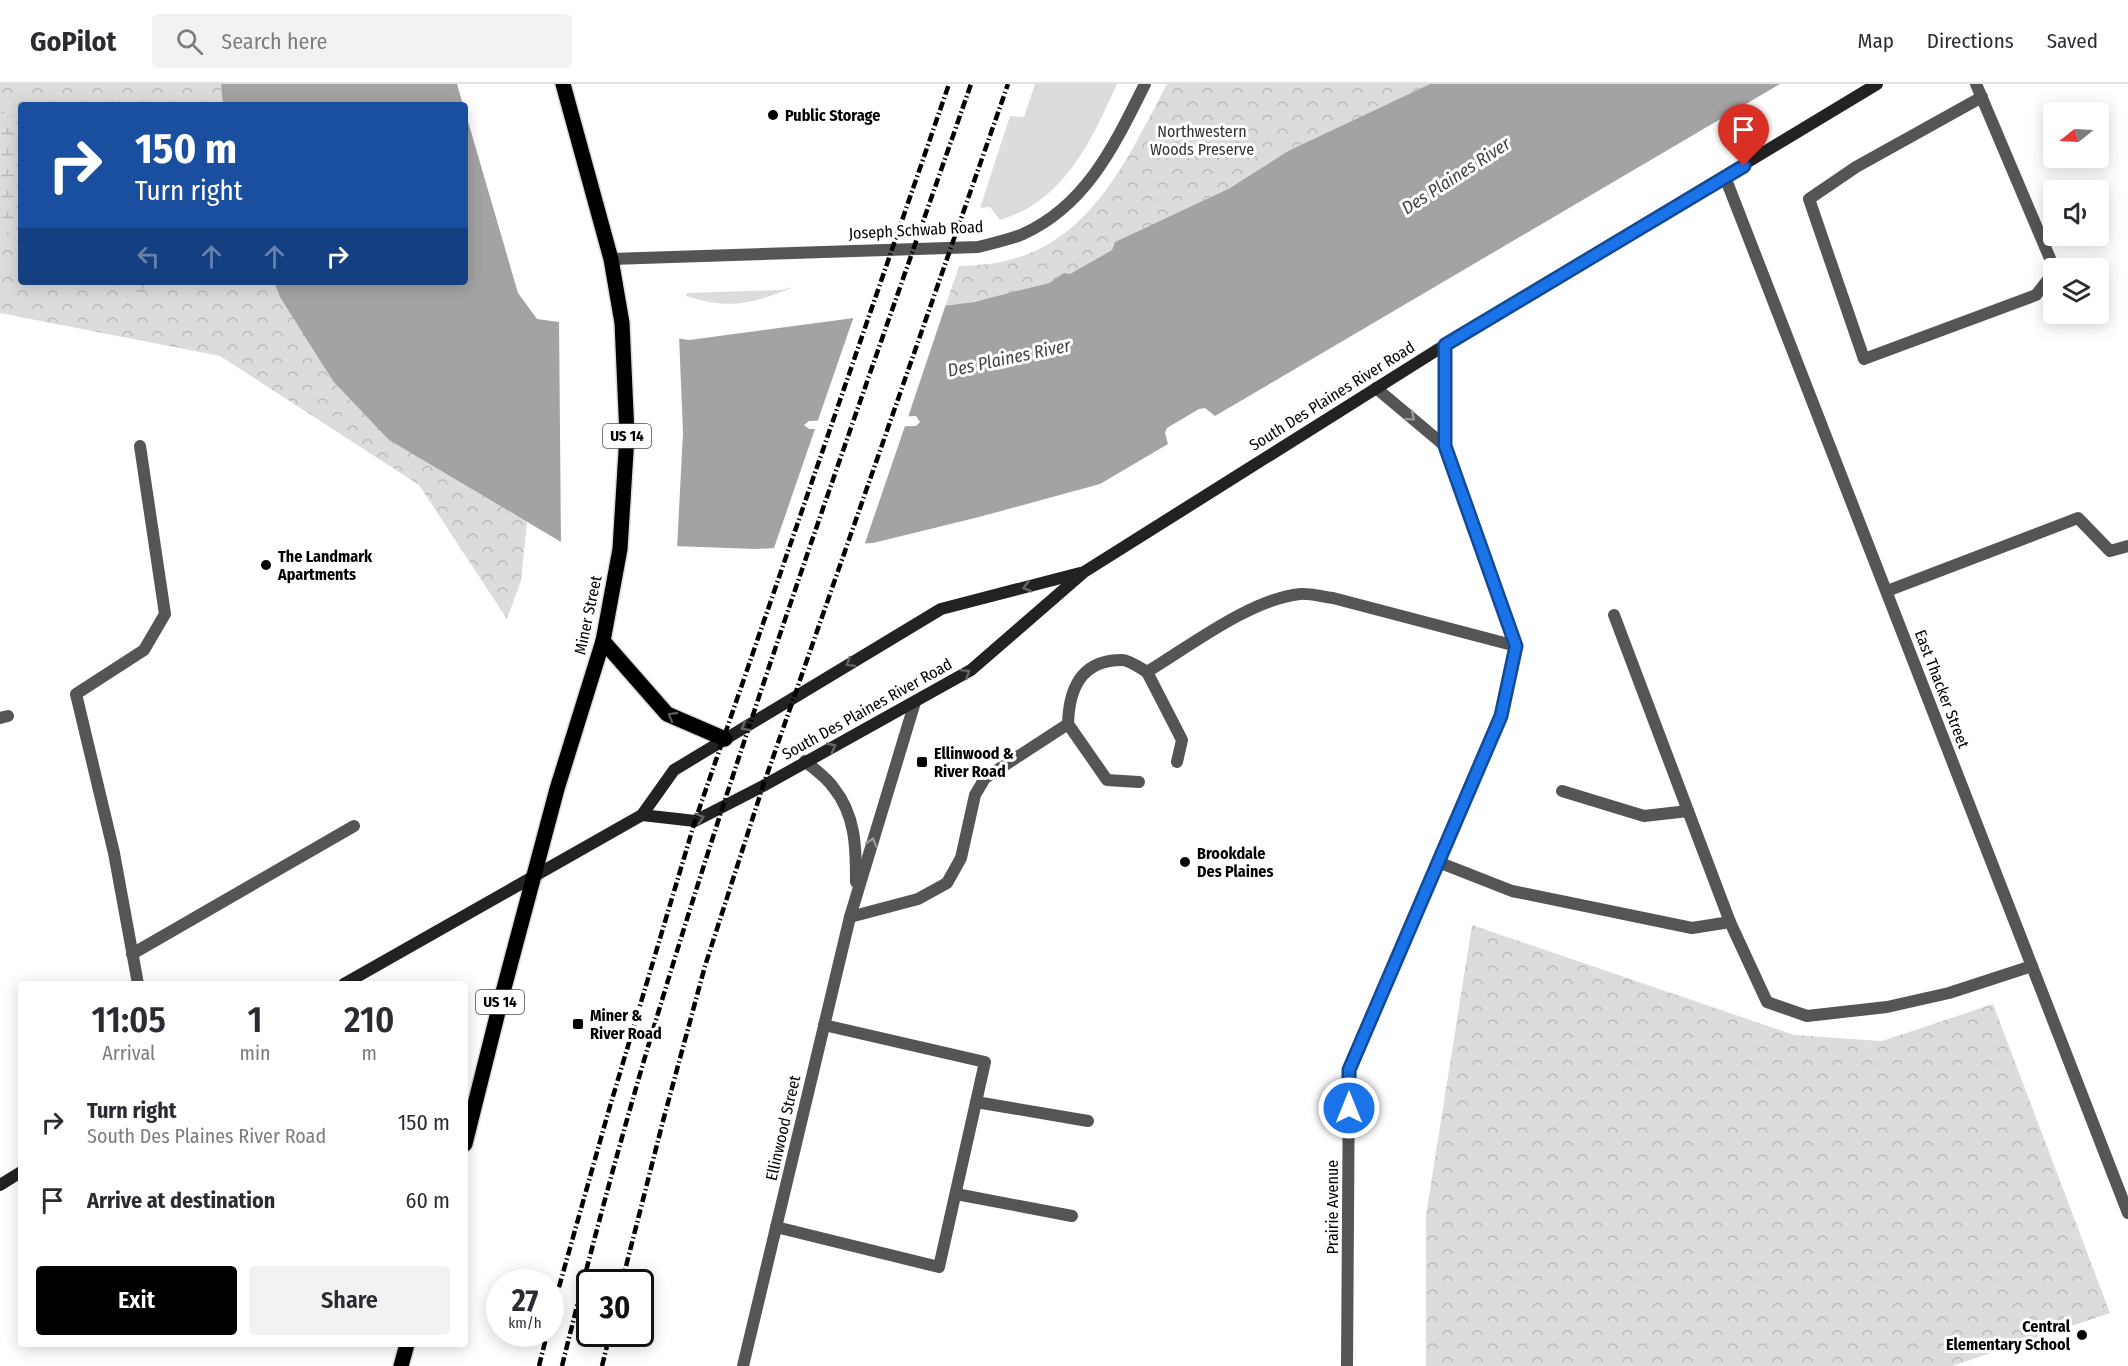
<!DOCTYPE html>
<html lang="en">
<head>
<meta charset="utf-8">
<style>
  :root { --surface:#fff; --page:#f2f2f3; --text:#2b2b33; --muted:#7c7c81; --line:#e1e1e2; --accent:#000 }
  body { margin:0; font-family:"Fira Sans Condensed",sans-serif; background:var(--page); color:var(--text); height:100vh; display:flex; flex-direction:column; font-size:22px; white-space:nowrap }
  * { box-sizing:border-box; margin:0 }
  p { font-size:20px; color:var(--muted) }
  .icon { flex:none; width:33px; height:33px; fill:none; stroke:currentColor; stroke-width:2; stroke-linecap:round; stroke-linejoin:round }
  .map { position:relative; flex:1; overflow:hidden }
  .drawer { position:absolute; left:18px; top:897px; width:450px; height:366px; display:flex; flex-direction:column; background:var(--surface); border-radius:6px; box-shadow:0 3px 15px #0003 }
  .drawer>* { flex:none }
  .hud { position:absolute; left:18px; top:18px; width:450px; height:183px; border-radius:6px; box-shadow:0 3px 15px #0003; background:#1a4fa0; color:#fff; overflow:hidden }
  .needle { width:39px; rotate:252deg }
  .controls { position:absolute; left:2043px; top:18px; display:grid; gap:12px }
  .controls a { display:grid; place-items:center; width:66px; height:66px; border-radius:6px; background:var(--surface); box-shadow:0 3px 15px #0003; font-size:30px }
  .speed { position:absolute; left:486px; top:1185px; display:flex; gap:12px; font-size:30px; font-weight:700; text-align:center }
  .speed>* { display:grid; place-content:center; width:78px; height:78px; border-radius:50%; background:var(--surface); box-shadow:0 3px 15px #0003; line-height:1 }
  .speed small { font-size:15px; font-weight:400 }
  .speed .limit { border:3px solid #111; border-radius:9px; background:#fff; color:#111 }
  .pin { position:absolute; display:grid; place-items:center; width:51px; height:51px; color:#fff; margin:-62px -26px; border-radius:50% 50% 50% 0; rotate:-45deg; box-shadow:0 0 6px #0007 }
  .pin .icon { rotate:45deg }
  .me { position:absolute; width:66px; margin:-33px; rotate:0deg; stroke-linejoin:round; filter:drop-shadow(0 0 4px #0008) }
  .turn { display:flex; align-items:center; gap:21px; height:126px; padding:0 18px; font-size:27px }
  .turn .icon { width:78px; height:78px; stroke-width:2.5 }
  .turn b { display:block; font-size:42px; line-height:51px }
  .lanes { display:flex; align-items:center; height:57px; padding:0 18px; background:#0003; justify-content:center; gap:30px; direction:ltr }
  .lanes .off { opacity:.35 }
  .eta { display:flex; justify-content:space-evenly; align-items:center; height:102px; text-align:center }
  .eta b { font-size:36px; font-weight:600; line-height:42px }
  .primary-button { display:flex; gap:12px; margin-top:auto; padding:12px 18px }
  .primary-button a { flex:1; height:69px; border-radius:6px; background:var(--accent); color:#fff; font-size:24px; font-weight:600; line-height:69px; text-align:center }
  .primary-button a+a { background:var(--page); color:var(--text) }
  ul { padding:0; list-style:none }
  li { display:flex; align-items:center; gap:18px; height:78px; padding:0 18px }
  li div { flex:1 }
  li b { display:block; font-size:22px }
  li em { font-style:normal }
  header { display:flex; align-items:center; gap:36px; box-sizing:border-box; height:84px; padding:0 30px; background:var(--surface); border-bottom:2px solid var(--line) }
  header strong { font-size:28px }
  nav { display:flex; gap:33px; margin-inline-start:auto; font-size:21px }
  .search { width:420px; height:54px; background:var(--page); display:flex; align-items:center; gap:15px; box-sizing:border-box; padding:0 21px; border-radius:6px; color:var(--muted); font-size:22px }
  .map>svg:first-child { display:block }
  .grass { fill:#dcdcdc }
  .forest { fill:url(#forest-crowns) }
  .wetland { fill:url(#wetland-marsh) }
  .water { fill:#a3a3a3; fill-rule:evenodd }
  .pier { fill:#fff }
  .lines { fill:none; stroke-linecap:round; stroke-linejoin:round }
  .primary-casing { stroke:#dbdbdb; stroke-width:18 }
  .service { stroke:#555; stroke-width:12 }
  .minor { stroke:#555; stroke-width:12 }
  .tertiary { stroke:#555; stroke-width:12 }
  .secondary { stroke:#222; stroke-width:12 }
  .primary { stroke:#000; stroke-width:15 }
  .rail { stroke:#000; stroke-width:4.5; stroke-dasharray:9 3 1.5 3; stroke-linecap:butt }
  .oneway { stroke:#999 }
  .oneway2 { stroke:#646464 }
  .oneway3 { stroke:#595959 }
  .route-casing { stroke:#114b97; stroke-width:15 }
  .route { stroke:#1a73e8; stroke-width:10 }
  .poi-dot { fill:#000; stroke:#fff; stroke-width:2 }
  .labels { text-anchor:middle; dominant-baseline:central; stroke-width:6; stroke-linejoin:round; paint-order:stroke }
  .shield { fill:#fff; stroke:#4c4c4c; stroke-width:1.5 }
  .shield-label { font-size:15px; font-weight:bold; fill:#000 }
  .poi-label { font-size:16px; font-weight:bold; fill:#000; stroke:#fff; text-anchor:start }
  .park-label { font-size:16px; fill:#333; stroke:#fff }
  .street-label { font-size:16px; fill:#000; stroke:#fff }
  .water-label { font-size:18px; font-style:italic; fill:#444; stroke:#fff }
</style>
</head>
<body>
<header>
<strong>GoPilot</strong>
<div class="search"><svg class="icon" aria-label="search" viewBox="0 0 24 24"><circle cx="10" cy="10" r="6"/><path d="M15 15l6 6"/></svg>Search here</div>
<nav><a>Map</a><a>Directions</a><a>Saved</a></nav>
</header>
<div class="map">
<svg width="2128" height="1282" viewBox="0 0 2128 1282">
  <defs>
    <pattern id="forest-crowns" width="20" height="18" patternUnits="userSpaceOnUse" patternTransform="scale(1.5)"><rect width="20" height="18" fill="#dcdcdc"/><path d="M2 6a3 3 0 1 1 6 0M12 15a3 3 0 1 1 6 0" fill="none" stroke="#bbb"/></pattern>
    <pattern id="wetland-marsh" width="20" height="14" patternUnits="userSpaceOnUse" patternTransform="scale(1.5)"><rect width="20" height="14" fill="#dcdcdc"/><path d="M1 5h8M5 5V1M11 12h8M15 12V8" fill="none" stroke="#bbb"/></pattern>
  </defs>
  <rect width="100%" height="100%" fill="#fff"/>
  <g class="grass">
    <path d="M1035 0H1117C1096 46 1075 95 1030 123 1021 129 1010 132 1000 136L990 123 980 124 1010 32 1024 33Z"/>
    <path d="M794 203C751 220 731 226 686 212L687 209 781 206Z"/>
  </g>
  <g class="forest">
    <path d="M0 0H221L223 21H21V198H274L280 213 389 356 527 438 521 497 507 535 419 401 220 272 0 229Z"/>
    <path d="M1167 0H1430L1288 67 1230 104 1115 158 1112 166 1070 190C1060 189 1055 197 1045 200 1012 209 979 218 945 223L959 182C971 181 984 181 996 179 1091 162 1126 76 1167 0Z"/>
    <path d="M1472 841 1794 951 1882 957 1993 920 2110 1229 1952 1282H1426V1131Z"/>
  </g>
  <g class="wetland">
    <path d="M0 26 21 39V155L0 149Z"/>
    <path d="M108 198H147V200L135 219Z"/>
  </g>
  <g class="water">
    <path d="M221 0H457L463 21H223Z"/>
    <path d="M1430 0H1780L1215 332 1205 324 1199 325 1167 344 1165 349 1168 360 1100 400 979 433 873 459 756 465 561 458 389 356 333 297 280 213 274 198H465V27L518 209 537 235 689 256 974 218 1049 199 1064 189 1070 190 1112 166 1115 158 1230 104 1288 67ZM916 332 920 338 916 342 809 345 804 341 809 337ZM560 348H683V353L560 354Z"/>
  </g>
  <g class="pier">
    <path d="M946 220 907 336 817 339 854 232Z"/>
    <path d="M559 235 679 252 683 348 677 465 561 461Z"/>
    <path d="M906 339 864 462 773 467 816 342Z"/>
  </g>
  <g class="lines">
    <defs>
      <g id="primary">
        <path d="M603 557 667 630 725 655"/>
        <path d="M465 1060 503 908 557 705 603 557 620 465 627 351 622 239 611 175 563 0"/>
        <path d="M401 1282 407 1260"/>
      </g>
    </defs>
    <use href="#primary" class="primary-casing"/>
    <g class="service">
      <path d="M1976 0 2054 184"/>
      <path d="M1982 13 1856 83 1809 115 1864 275 2036 211 2054 188"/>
      <path d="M1887 507 2078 434 2110 467 2128 462"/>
      <path d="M1614 531 1730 838"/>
      <path d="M1147 588 1182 656 1177 678"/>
      <path d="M0 634 8 632"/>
      <path d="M1068 640 1107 696 1139 698"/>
      <path d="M1562 707 1644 732 1688 727"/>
      <path d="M1438 778 1512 807 1692 844 1730 838 1767 918 1807 932 1887 923 1949 909 2032 882"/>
      <path d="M850 833 918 815 947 799 961 774 975 711 985 694 1068 640C1069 605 1081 576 1122 576 1129 576 1140 584 1147 588 1190 562 1251 515 1300 510 1310 509 1323 513 1333 514L1516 562"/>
      <path d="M132 870 354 742"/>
      <path d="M138 900 114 769 76 610 144 566 165 530 140 362"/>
      <path d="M976 1018 1088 1037"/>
      <path d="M956 1110 1072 1132"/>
      <path d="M776 1143 939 1183 985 978 824 941"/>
    </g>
    <g class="minor">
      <path d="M1376 304 1445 362"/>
      <path d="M1347 1282 1349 985 1501 632 1516 562 1445 362V261"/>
    </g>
    <g class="tertiary">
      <path d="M1725 93 2128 1129"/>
      <path d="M611 175 978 163C993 159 1009 156 1023 150 1087 121 1115 60 1145 0"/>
      <path d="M805 677C814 685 826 693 833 703 856 731 856 764 856 798"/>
      <path d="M743 1282 850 833 915 618"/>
    </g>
    <g class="secondary">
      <path d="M642 731 695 737 763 702 971 586 1084 488 1445 261 1877 0"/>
      <path d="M344 900 642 731 674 686 941 525 1080 489"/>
      <path d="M0 1101 21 1088"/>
    </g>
    <use href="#primary" class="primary"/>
    <g class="rail">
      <path d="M622 1198 663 1037 705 882 763 702 1008 0"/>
      <path d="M550 1235 608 1029 695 737 949 0"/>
      <path d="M539 1282 547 1250"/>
      <path d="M562 1282C589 1173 618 1064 650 956 746 634 861 317 971 0"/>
      <path d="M602 1282 610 1250"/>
    </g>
  </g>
  <defs><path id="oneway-chevron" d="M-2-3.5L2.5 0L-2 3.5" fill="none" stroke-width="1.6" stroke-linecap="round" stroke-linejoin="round" transform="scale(1.5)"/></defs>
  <g class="oneway">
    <use href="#oneway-chevron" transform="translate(1411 333) rotate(40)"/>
    <use href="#oneway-chevron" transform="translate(872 758) rotate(-73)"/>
  </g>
  <g class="oneway2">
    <use href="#oneway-chevron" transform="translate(1027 503) rotate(166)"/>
    <use href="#oneway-chevron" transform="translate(850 579) rotate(149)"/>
    <use href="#oneway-chevron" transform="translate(966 589) rotate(-32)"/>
    <use href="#oneway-chevron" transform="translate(745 643) rotate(149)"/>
    <use href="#oneway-chevron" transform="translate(832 663) rotate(-28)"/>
    <use href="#oneway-chevron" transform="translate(700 734) rotate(-18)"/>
  </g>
  <use class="oneway3" href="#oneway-chevron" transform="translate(672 632) rotate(-150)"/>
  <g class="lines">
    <defs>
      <path id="route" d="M1349 1024V986L1501 632 1516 562 1445 362V261L1744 82"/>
    </defs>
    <use href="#route" class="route-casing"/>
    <use href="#route" class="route"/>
  </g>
  <g class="poi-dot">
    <circle cx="773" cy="31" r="6"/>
    <circle cx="266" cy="481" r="6"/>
    <rect x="916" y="672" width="12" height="12" rx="3"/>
    <circle cx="1185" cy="778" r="6"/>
    <rect x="572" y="934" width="12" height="12" rx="3"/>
    <circle cx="2082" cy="1251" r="6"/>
  </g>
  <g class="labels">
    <g class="shield">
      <rect x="603" y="340" width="48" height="24" rx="4.5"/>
      <rect x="476" y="906" width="48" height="24" rx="4.5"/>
    </g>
    <g class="shield-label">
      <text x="627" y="352">US 14</text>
      <text x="500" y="918">US 14</text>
    </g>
    <g class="poi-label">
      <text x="785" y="31">Public Storage</text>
      <text x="278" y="472">The Landmark<tspan x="278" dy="18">Apartments</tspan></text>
      <text x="934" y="669">Ellinwood &amp;<tspan x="934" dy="18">River Road</tspan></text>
      <text x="1197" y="769">Brookdale<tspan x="1197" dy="18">Des Plaines</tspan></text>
      <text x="590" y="931">Miner &amp;<tspan x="590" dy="18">River Road</tspan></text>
      <text x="2070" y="1242" text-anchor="end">Central<tspan x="2070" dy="18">Elementary School</tspan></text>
    </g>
    <g class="park-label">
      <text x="1202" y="47">Northwestern<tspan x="1202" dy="18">Woods Preserve</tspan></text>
    </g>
    <g class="street-label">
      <text transform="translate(916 146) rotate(-3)">Joseph Schwab Road</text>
      <text transform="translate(1332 312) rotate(-32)">South Des Plaines River Road</text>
      <text transform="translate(588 531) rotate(-78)">Miner Street</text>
      <text transform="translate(1942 605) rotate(69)">East Thacker Street</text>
      <text transform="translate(867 625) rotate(-29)">South Des Plaines River Road</text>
      <text transform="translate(783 1044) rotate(-77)">Ellinwood Street</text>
      <text transform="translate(1332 1123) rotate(-90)">Prairie Avenue</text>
    </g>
    <g class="water-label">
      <text transform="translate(1456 92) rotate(-33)">Des Plaines River</text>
      <text transform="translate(1009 274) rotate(-12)">Des Plaines River</text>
    </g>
  </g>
</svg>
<div class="controls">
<a><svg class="needle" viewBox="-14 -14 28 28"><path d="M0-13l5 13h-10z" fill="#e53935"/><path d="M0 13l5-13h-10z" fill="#7c7c81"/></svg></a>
<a><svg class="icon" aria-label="sound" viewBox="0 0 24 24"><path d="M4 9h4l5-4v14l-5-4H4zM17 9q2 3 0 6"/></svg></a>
<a><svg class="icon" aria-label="layers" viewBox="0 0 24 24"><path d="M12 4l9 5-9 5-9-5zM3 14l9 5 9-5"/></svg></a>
</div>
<div class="speed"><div>27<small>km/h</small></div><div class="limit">30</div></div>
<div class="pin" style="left:1744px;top:82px;background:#d93025"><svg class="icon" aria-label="arrive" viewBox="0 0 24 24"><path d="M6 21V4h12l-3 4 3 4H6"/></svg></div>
<svg class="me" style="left:1349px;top:1024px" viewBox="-20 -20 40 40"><circle r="17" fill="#1a73e8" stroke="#fff" stroke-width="3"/><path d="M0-11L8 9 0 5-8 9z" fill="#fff"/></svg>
<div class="hud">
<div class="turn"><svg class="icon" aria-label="right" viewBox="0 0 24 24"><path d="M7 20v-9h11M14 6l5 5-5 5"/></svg><div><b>150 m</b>Turn right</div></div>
<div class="lanes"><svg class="icon off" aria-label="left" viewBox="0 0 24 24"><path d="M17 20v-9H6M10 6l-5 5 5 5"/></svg><svg class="icon off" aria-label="ahead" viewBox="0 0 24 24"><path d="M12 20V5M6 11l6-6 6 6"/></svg><svg class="icon off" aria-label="ahead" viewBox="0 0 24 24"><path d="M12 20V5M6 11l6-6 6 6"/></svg><svg class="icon" aria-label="right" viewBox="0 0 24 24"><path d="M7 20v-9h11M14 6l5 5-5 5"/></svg></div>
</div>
<section class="drawer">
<div class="eta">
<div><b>11:05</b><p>Arrival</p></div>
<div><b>1</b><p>min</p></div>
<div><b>210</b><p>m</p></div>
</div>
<ul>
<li><svg class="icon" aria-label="right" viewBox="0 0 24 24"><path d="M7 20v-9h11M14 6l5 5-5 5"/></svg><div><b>Turn right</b><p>South Des Plaines River Road</p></div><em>150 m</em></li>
<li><svg class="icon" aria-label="arrive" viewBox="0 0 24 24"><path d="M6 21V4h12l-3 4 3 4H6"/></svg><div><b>Arrive at destination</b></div><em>60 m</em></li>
</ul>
<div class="primary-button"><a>Exit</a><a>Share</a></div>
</section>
</div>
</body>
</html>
